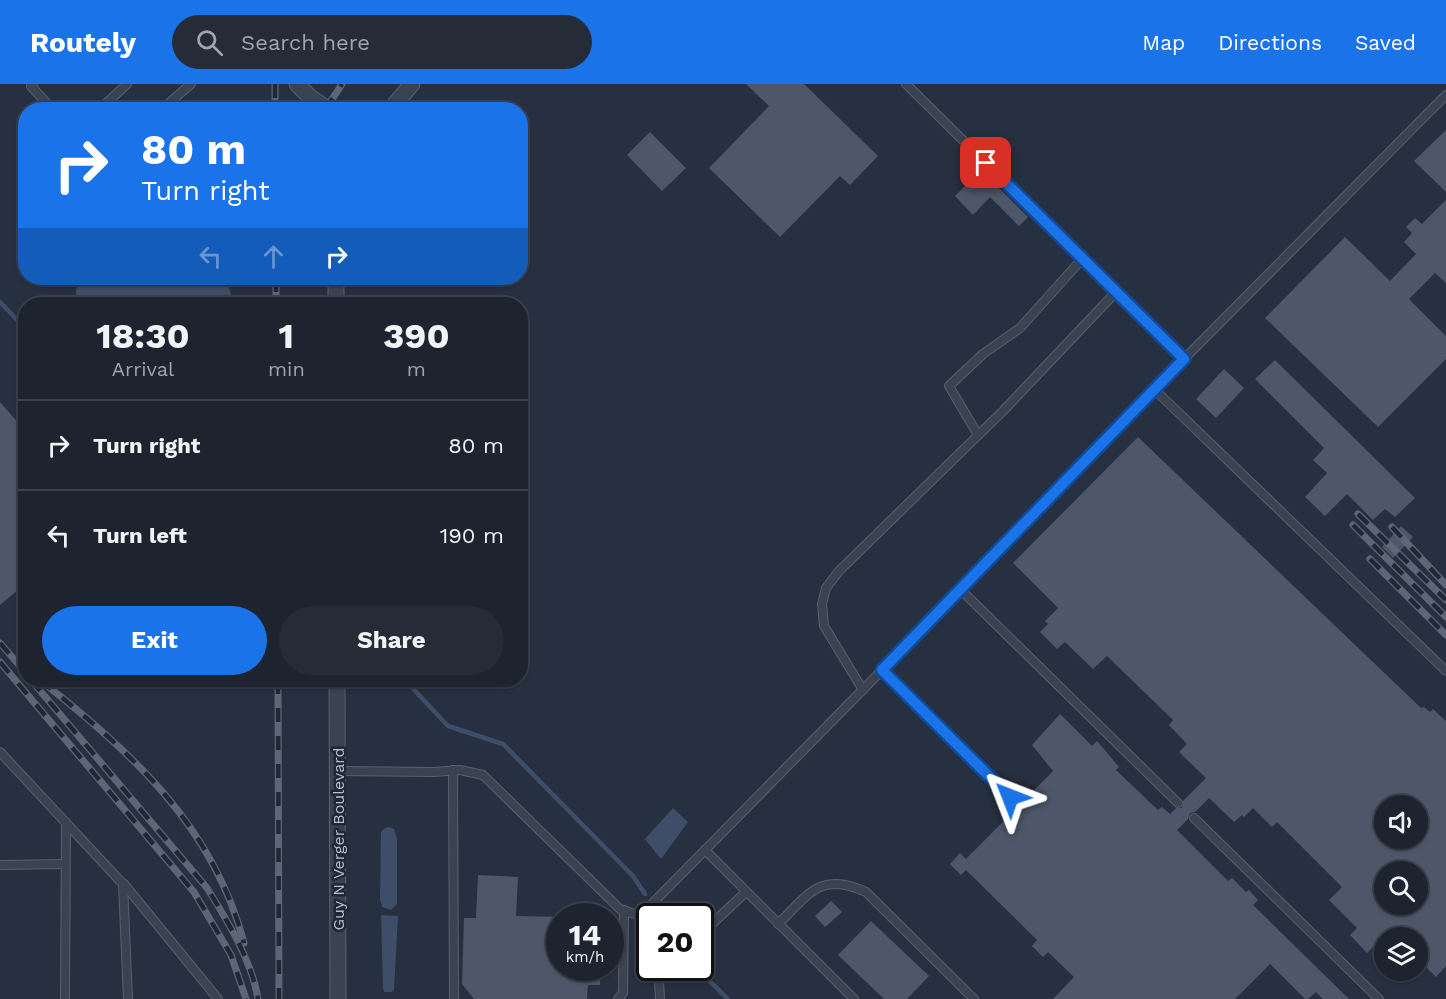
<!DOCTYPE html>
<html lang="en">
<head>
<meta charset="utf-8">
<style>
  :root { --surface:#1d2430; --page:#252c38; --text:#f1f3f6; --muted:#a0a4ab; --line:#3b414c; --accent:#1a73e8 }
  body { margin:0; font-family:"Work Sans",sans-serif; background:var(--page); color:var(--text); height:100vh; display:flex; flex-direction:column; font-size:22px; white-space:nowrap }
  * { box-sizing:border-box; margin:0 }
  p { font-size:20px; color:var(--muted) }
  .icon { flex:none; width:33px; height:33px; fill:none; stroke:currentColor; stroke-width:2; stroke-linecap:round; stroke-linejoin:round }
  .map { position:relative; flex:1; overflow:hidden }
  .panel { position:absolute; left:18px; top:213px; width:510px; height:390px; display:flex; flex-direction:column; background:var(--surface); border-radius:24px; box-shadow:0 2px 4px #0004,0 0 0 2px var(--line) }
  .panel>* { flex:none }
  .banner { position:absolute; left:18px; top:18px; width:510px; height:183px; border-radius:24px; box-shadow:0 2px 4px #0004,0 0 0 2px var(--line); background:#1a73e8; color:#fff; overflow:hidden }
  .tools { position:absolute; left:1374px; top:711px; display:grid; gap:12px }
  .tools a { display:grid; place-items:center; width:54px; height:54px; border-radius:50%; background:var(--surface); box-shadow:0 2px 4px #0004,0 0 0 2px var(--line); font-size:30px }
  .speed { position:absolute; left:546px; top:819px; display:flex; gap:12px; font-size:30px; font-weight:700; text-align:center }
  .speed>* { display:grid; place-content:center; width:78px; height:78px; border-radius:50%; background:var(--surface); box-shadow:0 2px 4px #0004,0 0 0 2px var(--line); line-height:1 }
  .speed small { font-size:15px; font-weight:400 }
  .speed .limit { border:3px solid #111; border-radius:9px; background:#fff; color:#111 }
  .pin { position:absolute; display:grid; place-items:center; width:51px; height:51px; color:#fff; margin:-26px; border-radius:12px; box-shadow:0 3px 9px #0006 }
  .me { position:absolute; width:66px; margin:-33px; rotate:315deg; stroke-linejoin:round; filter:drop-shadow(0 0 4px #0008) }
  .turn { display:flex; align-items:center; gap:21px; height:126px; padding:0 24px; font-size:27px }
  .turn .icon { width:78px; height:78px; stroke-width:2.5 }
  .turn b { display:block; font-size:42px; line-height:51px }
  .lanes { display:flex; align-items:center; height:57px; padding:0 24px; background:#0003; justify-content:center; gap:30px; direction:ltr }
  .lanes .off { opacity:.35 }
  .eta { display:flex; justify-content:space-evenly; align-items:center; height:102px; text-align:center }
  .eta b { font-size:36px; font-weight:700; line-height:42px }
  .primary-button { display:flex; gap:12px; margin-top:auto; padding:12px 24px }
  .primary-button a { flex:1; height:69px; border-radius:36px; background:var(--accent); color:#fff; font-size:24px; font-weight:700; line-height:69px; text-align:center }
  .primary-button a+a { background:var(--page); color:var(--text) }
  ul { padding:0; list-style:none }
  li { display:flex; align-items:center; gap:18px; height:90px; padding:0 24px; border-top:2px solid var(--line) }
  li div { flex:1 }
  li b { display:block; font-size:22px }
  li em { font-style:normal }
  header { display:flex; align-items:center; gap:36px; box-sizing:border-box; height:84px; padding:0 30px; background:var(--accent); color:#fff }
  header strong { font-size:28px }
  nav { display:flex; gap:33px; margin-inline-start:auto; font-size:21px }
  .search { width:420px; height:54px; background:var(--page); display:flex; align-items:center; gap:15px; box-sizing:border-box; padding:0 21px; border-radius:33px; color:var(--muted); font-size:22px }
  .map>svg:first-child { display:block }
  .water { fill:#3e4d68 }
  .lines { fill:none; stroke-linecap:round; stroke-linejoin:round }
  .stream { stroke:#3e4d68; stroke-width:4.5 }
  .building { fill:#4e5769; fill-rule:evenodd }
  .lane-casing { stroke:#59606d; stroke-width:10 }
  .street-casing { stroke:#59606d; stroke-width:17 }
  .lane { stroke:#3b4350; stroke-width:8 }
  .street { stroke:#3b4350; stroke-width:15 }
  .rail-casing { stroke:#5e6676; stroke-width:7 }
  .rail { stroke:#202735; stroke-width:4.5; stroke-dasharray:14; stroke-linecap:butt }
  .route-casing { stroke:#114b97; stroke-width:15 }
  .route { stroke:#1a73e8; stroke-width:10 }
  .labels { text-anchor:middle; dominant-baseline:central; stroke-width:5; stroke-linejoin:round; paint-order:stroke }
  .street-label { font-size:16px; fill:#b8beca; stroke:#202735 }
</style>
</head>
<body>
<header>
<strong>Routely</strong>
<div class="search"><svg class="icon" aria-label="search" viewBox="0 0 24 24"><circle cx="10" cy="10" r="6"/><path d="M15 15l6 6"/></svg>Search here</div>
<nav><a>Map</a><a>Directions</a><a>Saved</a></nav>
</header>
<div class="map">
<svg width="1446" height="915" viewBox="0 0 1446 915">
  <rect width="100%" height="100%" fill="#273040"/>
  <g class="water">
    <path d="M78 194H226L231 210 230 220H85L75 216Z"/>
    <path d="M673 724 688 738 661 775 645 755Z"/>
    <path d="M389 743 394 745 397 755V820L391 826 382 823 380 815 381 748 385 744Z"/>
    <path d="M381 831 398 832 394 906 392 908H384L383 904Z"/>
  </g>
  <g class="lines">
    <g class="stream">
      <path d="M0 218 26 245"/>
      <path d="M405 596 448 642 503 660 633 792 645 810"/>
      <path d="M659 831 660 832"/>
      <path d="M696 884 728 915"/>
    </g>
  </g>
  <g class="building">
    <path d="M746 0H804L878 72 850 101 840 92 780 153 709 84 769 22Z"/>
    <path d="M1446 46V108L1414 77Z"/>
    <path d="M650 48 686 84 662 107 627 71Z"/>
    <path d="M977 82 1028 133 1019 142 990 113 973 131 955 112 972 95 968 91Z"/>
    <path d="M1446 116V199L1435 189 1409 215 1446 252V275L1378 343 1265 234 1345 153 1390 197 1416 170 1404 158 1412 149 1406 143 1415 134 1422 140Z"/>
    <path d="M1275 276 1415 414 1395 433 1385 425 1373 436 1347 410 1325 432 1305 413 1327 389 1313 376 1324 364 1255 295Z"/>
    <path d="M1224 285 1244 304 1216 334 1196 315Z"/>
    <path d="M0 318 26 348V499L0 521Z"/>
    <path d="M1138 353 1421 624 1424 623 1430 628 1433 625 1446 637V882L1436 893 1418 875V854H1384V856L1378 863 1375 861 1367 869 1350 851 1357 844 1329 816 1342 803 1277 738 1272 743 1253 724 1244 733 1242 731 1234 738 1209 714 1195 728 1190 729 1188 735 1177 746 1228 797 1232 794 1246 808 1249 806 1258 816 1253 821 1349 915H1323L1316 908 1308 915H1305L1270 880 1235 915H1053L1074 893 1048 868 1043 873 1032 862 1037 856 966 786 961 791 950 780 960 769 966 775 1053 687 1032 661 1060 630 1092 662 1097 657 1119 683 1116 686 1158 726 1162 723 1170 730 1176 724H1182L1183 717 1206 694 1179 668 1187 660 1169 641 1173 636 1107 572 1093 585 1065 558 1057 565 1040 548 1048 540 1045 537 1058 524 1013 479ZM1384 722H1418V754H1384ZM1384 788H1418V820H1384Z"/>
    <path d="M1401 442 1413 453 1393 474 1382 463Z"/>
    <path d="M478 791 518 793 516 832 560 833V884H601L600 901H588L587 915H474L462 900 464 834H476Z"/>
    <path d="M831 817 842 828 825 843 815 832Z"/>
    <path d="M871 837 929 892 907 915H884L838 871Z"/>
  </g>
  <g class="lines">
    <defs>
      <g id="lane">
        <path d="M33 0 31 2 53 26"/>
        <path d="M99 26 127 0"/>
        <path d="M161 26 191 0"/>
        <path d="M1184 275 1446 11"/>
        <path d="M1155 306 1446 587"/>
        <path d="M978 351 949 302 983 270 1020 244 1083 174"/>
        <path d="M961 506 1178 719"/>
        <path d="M882 586 1010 713"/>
        <path d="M863 606 824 542 822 520 826 504 839 487 1003 327 1116 208"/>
        <path d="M0 668 123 800 128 915"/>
        <path d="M453 686 454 915"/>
        <path d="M337 687 434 688 460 686 483 691 620 825 640 832 1023 443 1184 275 906 0"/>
        <path d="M1194 734 1379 915"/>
        <path d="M705 766 854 915"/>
        <path d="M0 781 65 780"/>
        <path d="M124 800 218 915"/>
        <path d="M778 840C809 810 820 787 866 808L974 915"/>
        <path d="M700 851 746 808"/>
        <path d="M65 915 66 738"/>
        <path d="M618 915 623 909 624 826"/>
        <path d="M660 915 659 897 667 884"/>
      </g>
      <g id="street">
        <path d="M297 0 310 13 329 26"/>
        <path d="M390 26 412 0"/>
        <path d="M336 194V220"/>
        <path d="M337 596 338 915"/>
      </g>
    </defs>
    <use href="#lane" class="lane-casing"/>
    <use href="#street" class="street-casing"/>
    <use href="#lane" class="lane"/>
    <use href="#street" class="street"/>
    <defs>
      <g id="rail">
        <path d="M275 0V26"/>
        <path d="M325 26 342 0"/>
        <path d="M276 194V220"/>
        <path d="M1358 430 1446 516"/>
        <path d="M1353 441 1446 533"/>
        <path d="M1392 443 1446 501"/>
        <path d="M1370 475 1446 551"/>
        <path d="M0 559 26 589"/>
        <path d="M0 578 194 808 231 871 246 915"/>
        <path d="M31 596 207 804C227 836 252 877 258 915"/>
        <path d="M40 596C132 669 213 741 244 859"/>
        <path d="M278 596 279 915"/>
      </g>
    </defs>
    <use href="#rail" class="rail-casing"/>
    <use href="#rail" class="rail"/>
  </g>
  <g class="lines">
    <defs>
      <path id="route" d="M986 79 1184 275 882 586 1010 713"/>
    </defs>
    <use href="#route" class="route-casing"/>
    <use href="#route" class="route"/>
  </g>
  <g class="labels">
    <g class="street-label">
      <text transform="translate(338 755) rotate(-90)">Guy N Verger Boulevard</text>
    </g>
  </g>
</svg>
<div class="tools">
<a><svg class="icon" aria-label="sound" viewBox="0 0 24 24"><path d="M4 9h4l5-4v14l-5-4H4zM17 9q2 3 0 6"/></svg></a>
<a><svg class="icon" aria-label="search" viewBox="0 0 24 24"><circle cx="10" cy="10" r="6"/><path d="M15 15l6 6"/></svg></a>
<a><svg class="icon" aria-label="layers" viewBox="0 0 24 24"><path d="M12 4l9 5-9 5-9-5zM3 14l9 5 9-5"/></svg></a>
</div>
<div class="speed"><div>14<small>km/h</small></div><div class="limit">20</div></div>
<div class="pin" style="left:986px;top:79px;background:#d93025"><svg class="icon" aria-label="arrive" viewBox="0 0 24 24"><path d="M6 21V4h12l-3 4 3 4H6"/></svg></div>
<svg class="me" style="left:1010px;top:713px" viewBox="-20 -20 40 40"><path d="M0-17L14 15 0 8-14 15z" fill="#1a73e8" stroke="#fff" stroke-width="4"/></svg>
<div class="banner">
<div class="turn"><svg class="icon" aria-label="right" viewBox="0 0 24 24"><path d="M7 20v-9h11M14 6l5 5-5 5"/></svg><div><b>80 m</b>Turn right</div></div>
<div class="lanes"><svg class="icon off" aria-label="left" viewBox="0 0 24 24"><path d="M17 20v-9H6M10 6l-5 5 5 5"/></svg><svg class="icon off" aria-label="ahead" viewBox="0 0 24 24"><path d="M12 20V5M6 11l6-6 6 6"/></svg><svg class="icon" aria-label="right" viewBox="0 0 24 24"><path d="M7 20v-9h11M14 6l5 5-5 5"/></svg></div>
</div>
<section class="panel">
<div class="eta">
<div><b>18:30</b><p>Arrival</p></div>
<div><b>1</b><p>min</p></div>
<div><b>390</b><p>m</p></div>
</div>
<ul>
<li><svg class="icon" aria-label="right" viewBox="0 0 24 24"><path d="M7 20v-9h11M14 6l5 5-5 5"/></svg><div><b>Turn right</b></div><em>80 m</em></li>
<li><svg class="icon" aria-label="left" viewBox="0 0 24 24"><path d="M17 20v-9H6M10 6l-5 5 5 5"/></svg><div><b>Turn left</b></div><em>190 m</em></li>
</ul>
<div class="primary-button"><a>Exit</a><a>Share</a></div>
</section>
</div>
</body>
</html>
